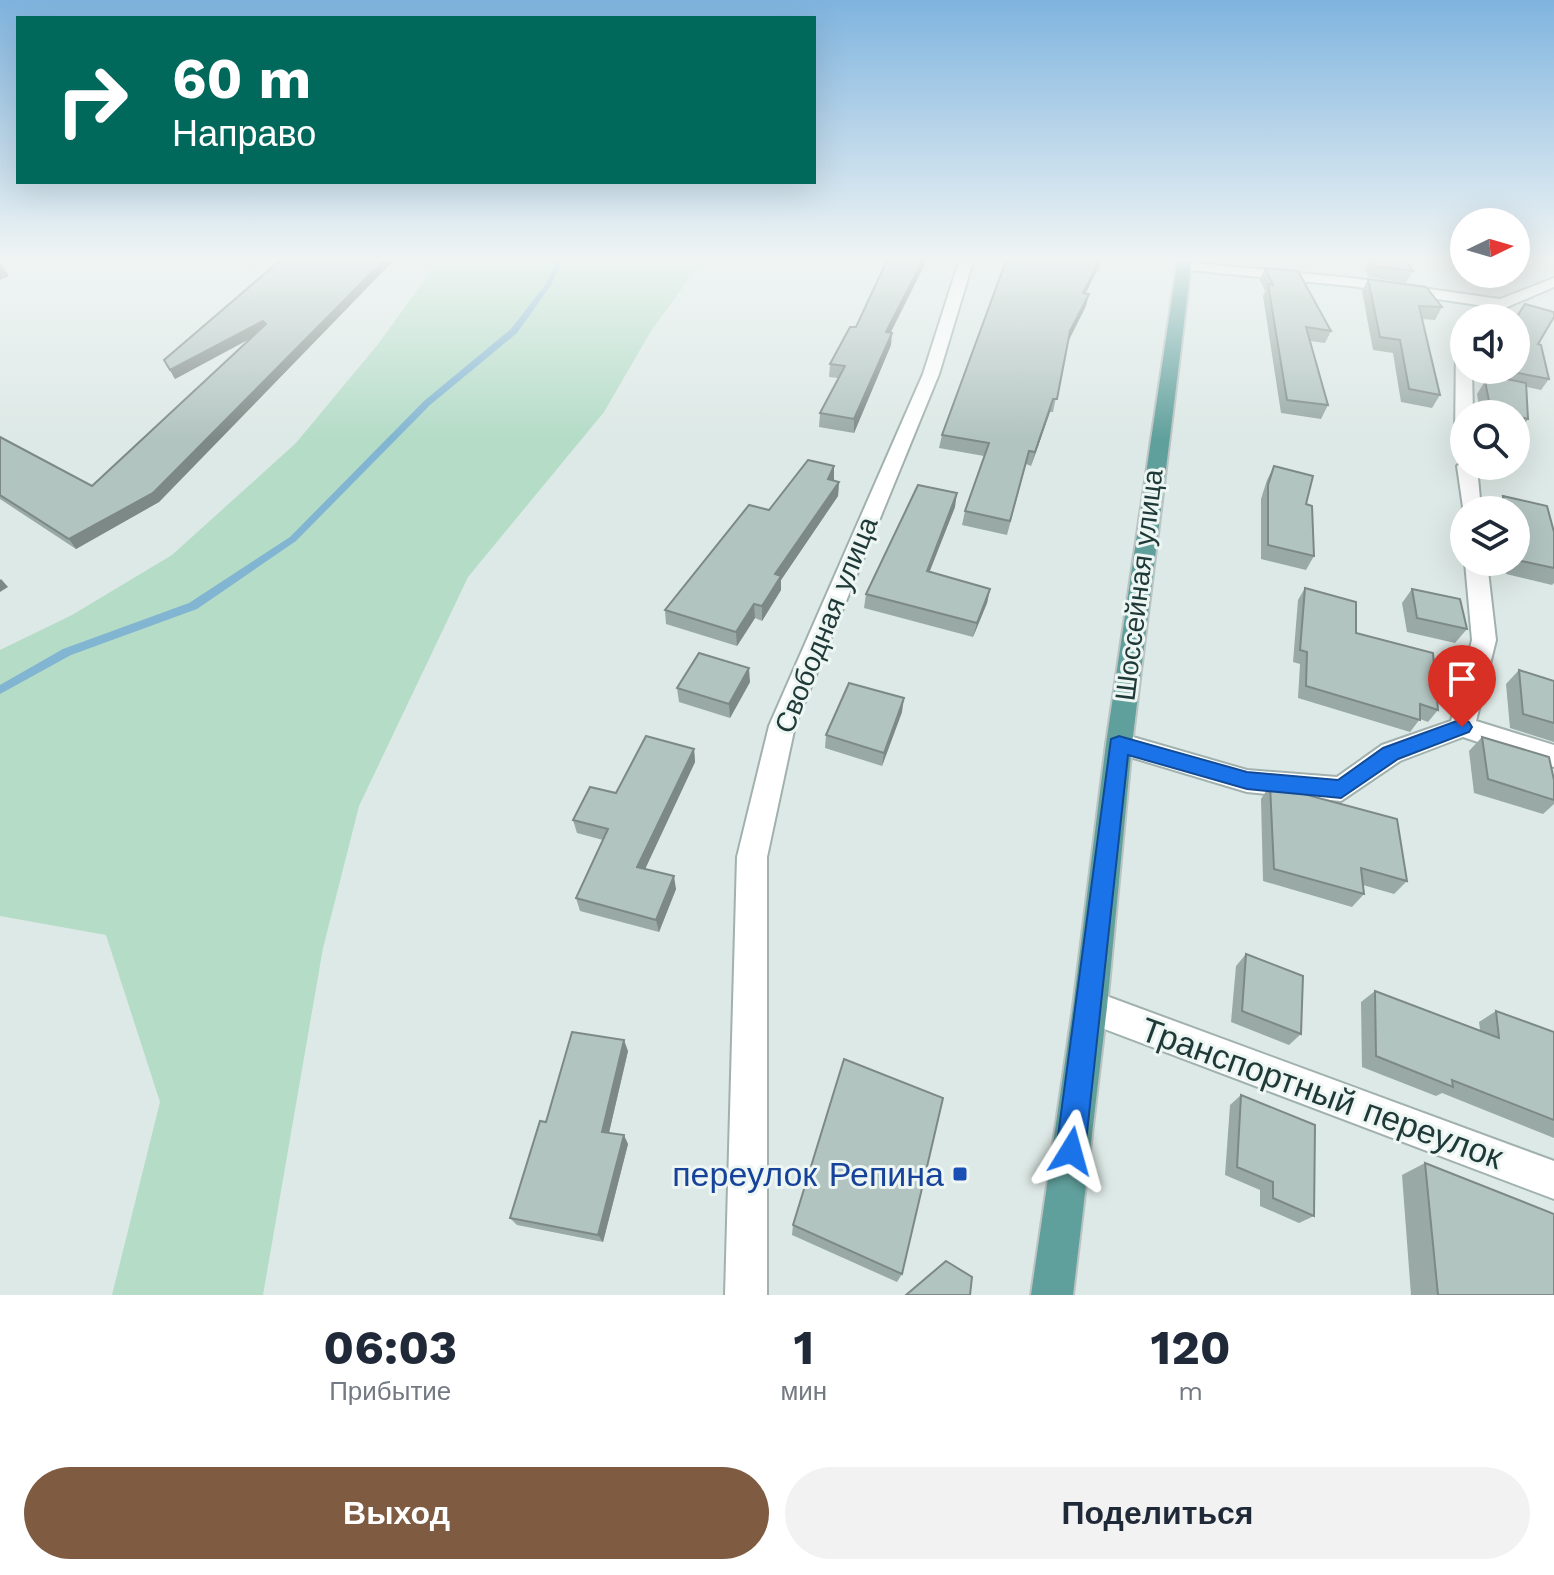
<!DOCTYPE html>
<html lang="ru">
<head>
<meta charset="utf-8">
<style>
  :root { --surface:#fff; --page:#f2f2f3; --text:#1f2937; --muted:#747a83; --accent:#7f5b42 }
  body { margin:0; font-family:"Work Sans",sans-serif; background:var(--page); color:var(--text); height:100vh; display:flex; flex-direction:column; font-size:30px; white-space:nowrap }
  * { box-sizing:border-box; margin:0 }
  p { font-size:26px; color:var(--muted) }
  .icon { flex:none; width:44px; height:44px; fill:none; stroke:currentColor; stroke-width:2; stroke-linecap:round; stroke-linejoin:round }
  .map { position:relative; height:1295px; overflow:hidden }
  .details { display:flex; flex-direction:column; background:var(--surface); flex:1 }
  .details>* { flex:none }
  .top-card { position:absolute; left:16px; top:16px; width:800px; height:168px; border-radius:0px; box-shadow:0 8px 32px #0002; background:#00695c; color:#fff; overflow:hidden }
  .needle { width:52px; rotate:85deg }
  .controls { position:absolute; left:1450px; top:208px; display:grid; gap:16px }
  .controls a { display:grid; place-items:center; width:80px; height:80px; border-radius:50%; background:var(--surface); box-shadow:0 8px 32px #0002; font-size:40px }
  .pin { position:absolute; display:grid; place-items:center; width:68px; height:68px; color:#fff; margin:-82px -34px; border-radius:50% 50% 50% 0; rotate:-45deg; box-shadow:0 0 8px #0007 }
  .pin .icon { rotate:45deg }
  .me { position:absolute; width:88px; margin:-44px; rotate:8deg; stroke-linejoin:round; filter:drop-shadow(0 0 6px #0008) }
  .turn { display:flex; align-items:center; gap:28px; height:168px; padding:0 24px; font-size:36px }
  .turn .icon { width:104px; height:104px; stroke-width:2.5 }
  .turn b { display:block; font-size:56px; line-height:68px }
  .eta { display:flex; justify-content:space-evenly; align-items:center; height:136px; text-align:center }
  .eta b { font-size:48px; font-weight:700; line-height:56px }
  .primary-button { display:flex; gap:16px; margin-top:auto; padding:16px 24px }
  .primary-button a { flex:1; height:92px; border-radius:48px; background:var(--accent); color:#fff; font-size:32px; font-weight:700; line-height:92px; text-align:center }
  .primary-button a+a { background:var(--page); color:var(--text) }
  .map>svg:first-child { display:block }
  .green { fill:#b4dcc7 }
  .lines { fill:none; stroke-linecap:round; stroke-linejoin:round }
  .stream { fill:#82b5d1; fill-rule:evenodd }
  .minor-casing { stroke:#a0b1ae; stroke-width:4 }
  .major-casing { stroke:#bcc4c3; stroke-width:4 }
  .minor { fill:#fff; fill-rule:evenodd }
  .major { fill:#60a09c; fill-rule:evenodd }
  .wall { fill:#99a9a5 }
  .shaded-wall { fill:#7d8986 }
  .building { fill:#b2c4c0; stroke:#7d8986; stroke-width:2 }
  .route { fill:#1a73e8; stroke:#114b97; stroke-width:2 }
  .transit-dot { fill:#1a4fb4; stroke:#edf6f3; stroke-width:3 }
  .labels { text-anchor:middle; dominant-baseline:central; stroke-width:6; stroke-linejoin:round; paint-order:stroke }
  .street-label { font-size:28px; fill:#1e3937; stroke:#edf6f3 }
  .near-street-label { font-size:34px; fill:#1e3937; stroke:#edf6f3 }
  .near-transit-label { font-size:34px; fill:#164399; stroke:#edf6f3; text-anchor:end }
</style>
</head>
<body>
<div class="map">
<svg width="1554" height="1295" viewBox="0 0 1554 1295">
  <rect width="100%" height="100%" fill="#dde9e6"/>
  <path class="green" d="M440 258H704L651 331 604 412 468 577 359 806 323 948 263 1295H112L160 1102 106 935 0 916V650L72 615 172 555 296 443 379 343Z"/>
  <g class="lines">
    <path class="stream" d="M558 258H564L551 285 517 333 430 405 296 541 197 609 71 655 0 694V685L63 649 189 603 290 537 424 401 511 329 545 285Z"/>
    <defs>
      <g id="minor">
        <path d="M960 258H974L939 374 795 726 767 857V1295H725L737 857 769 726 923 374Z"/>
        <path d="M1184 262 1351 278 1500 299 1554 278V287L1507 307 1497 318H1485L1491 307 1351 286 1179 269V263Z"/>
        <path d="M1464 340V370H1472L1473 414H1464V446L1455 440 1456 345Z"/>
        <path d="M1464 461V466H1477L1481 510H1464V514L1457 466Z"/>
        <path d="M1465 562H1487L1496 640 1476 721 1554 745V767L1463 737 1400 761 1341 801 1247 792 1110 751 1106 744 1110 737 1119 733 1247 770 1337 777 1382 745 1451 721 1472 640Z"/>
        <path d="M1090 990 1554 1161V1199L1078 1019 1073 1007 1078 995Z"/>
      </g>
      <path id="major" d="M1178 258H1192L1132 744 1107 1007 1073 1295H1031L1073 1007 1106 744Z"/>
    </defs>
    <use href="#minor" class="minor-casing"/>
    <use href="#major" class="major-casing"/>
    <use href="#minor" class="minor"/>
    <use href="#major" class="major"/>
  </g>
  <g class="wall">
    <path d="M396 258 159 502 76 549 0 499V437L92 486 250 339 175 379 164 360Z"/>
    <path d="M1370 258H1380L1413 271 1406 283 1368 277 1365 268Z"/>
    <path d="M1265 268 1331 331 1325 343 1310 341 1328 405 1321 419 1281 413 1263 296 1265 291 1260 280Z"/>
    <path d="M1368 279 1442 307 1435 320 1422 319 1440 395 1432 408 1401 402 1393 353 1373 350 1362 291Z"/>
    <path d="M1086 293V306L1068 341 1053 412H1050L1031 466 1026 464 1007 535 962 525 965 511 984 456 939 448 942 435Z"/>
    <path d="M891 332V345L854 433 819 427 820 413 838 378 829 377 830 364Z"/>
    <path d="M1538 344 1549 379 1541 390 1527 387 1528 419 1519 432H1516V414H1480L1477 394 1485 381H1488L1492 376H1494L1493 370H1516Z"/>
    <path d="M1274 466 1306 504 1314 556 1306 570 1261 559V499L1267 480Z"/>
    <path d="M834 480 833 481 839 482 838 496 781 580V590L762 621 755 618 737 646 666 624 665 610 769 510Z"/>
    <path d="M1503 496 1554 532V583L1552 585 1506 574 1504 562H1516V510H1493Z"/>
    <path d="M955 507 929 572 990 589 987 603 973 637 864 608 866 594Z"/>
    <path d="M1305 588 1356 633 1438 710 1428 722 1420 719 1410 732 1298 698 1300 664 1293 662 1298 600Z"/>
    <path d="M1412 589 1467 629 1455 643 1407 632 1402 603Z"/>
    <path d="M1519 670 1554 681V742L1510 728 1506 684Z"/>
    <path d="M750 682 730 718 679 702 677 688Z"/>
    <path d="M902 712 882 766 825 748 826 735Z"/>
    <path d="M1482 737 1554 780V804L1543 814 1474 793 1469 751Z"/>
    <path d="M694 749 695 762 645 869 676 889 659 932 580 911 576 898 603 840 577 833 573 820 616 793Z"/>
    <path d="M1270 785 1407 881 1394 894 1363 885 1364 894 1352 907 1263 881 1261 799Z"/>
    <path d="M1246 954 1301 1034 1289 1045 1231 1022 1236 966Z"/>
    <path d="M1375 991 1480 1030 1479 1022 1496 1011 1554 1032V1138L1442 1093 1436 1096 1362 1067 1361 1002Z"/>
    <path d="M628 1051 609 1133 628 1144 603 1242 517 1225 510 1218 546 1122Z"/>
    <path d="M1241 1095 1314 1216 1299 1223 1260 1206V1190L1225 1175 1230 1105Z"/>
    <path d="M1425 1163 1554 1295H1411L1402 1175Z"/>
    <path d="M793 1225 902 1274 897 1282 792 1235Z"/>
  </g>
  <g class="shaded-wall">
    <path d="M386 258H396L159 502 76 549 69 539Z"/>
    <path d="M924 258H928L885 344 886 332Z"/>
    <path d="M1101 258H1103L1080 305 1083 293Z"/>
    <path d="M0 262 9 276 0 280Z"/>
    <path d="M1089 294 1086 306 1067 344 1070 331Z"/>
    <path d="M263 321 267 329 175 379 170 370Z"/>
    <path d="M892 333 891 345 854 433V419Z"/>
    <path d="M1053 399 1050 412 1031 466 1035 452Z"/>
    <path d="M834 466V480L828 493V479Z"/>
    <path d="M839 482 838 496 781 580V590L762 621V606L775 574Z"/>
    <path d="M957 493 955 507 924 586 927 571Z"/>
    <path d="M1 579 8 587 0 592V580Z"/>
    <path d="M990 589 987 603 973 637 977 623Z"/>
    <path d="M754 604 755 618 737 646 736 632Z"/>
    <path d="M749 668 750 682 730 718 729 704Z"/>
    <path d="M904 698 902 712 882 766 884 753Z"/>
    <path d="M694 749 695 762 640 880 637 867Z"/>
    <path d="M674 876 676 889 659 932 656 920Z"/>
    <path d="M624 1040 628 1051 607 1141 602 1132Z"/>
    <path d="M624 1135 628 1144 603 1242 598 1235Z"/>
  </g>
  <g class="building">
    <path d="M283 258H386L153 493 69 539 0 495V437L92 486 266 324 263 321 170 370 164 360Z"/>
    <path d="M888 258H924L886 332 892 333 854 419 820 413 845 366 830 364 850 327H856Z"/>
    <path d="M1007 258H1101L1083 293 1089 294 1070 331 1057 399H1053L1035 452 1029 451 1010 521 965 511 989 443 942 435Z"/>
    <path d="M1371 258 1405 261 1413 271 1374 266Z"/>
    <path d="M1265 268 1298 271 1331 331 1306 327 1328 405 1287 400 1268 284 1273 285Z"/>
    <path d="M1368 279 1426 287 1442 307 1419 306 1440 395 1409 389 1400 340 1380 337Z"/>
    <path d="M1525 304 1554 312V317L1538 344 1541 345 1549 379 1502 370H1516V318Z"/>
    <path d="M1492 376 1526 383 1528 419 1516 416V414H1503L1491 411 1485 381 1492 382Z"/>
    <path d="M808 460 834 466 828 479 839 482 775 574 781 576 762 606 754 604 736 632 665 610 749 505 769 510Z"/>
    <path d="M1274 466 1313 476 1306 504 1312 506 1314 556 1268 545V485Z"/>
    <path d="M918 485 957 493 927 571 990 589 977 623 866 594Z"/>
    <path d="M1503 496 1547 506 1554 532V568L1517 560 1516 554V510H1506Z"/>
    <path d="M1305 588 1356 602V633L1433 653 1438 710 1420 704V720L1306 686 1307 652 1300 650Z"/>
    <path d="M1412 589 1460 599 1467 629 1417 618Z"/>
    <path d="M699 653 749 668 729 704 677 688Z"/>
    <path d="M1519 670 1554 681V723L1523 714Z"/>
    <path d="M849 683 904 698 884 753 826 735Z"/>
    <path d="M646 736 694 749 637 867 674 876 656 920 576 898 608 829 573 820 590 787 616 793Z"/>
    <path d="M1482 737 1549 757 1554 780V800L1488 779Z"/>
    <path d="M1270 785 1397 819 1407 881 1361 868 1364 894 1274 869Z"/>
    <path d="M1246 954 1303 976 1301 1034 1242 1011Z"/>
    <path d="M1375 991 1499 1038 1496 1011 1554 1032V1120L1452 1080 1453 1087 1376 1056Z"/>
    <path d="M572 1032 624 1040 602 1132 624 1135 598 1235 510 1218 540 1121 546 1122Z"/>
    <path d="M844 1059 943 1098 902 1274 793 1225Z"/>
    <path d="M1241 1095 1315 1125 1314 1216 1273 1198V1182L1237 1167Z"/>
    <path d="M1425 1163 1554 1214V1295H1438Z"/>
    <path d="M946 1261 972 1277 970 1295H906Z"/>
  </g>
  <linearGradient id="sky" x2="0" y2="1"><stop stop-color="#7fb4df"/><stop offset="0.59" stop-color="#f0f5f4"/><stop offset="1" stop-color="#f0f5f4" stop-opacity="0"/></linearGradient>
  <rect width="1554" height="439" fill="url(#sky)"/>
  <path class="route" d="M1462 719 1469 722 1472 727 1469 732 1398 759 1341 798 1247 789 1128 755 1085 1151 1081 1161 1071 1165 1061 1161 1056 1151 1111 739 1119 736 1247 772 1338 780 1383 748Z"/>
  <rect class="transit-dot" x="952" y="1166" width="16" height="16" rx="4"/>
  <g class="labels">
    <g class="street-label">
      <text transform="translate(1139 585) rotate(-83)">Шоссейная улица</text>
      <text transform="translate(826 625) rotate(-68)">Свободная улица</text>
    </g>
    <g class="near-street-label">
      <text transform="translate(1322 1093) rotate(20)">Транспортный переулок</text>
    </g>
    <g class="near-transit-label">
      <text x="944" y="1174">переулок Репина</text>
    </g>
  </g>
</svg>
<div class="controls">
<a><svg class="needle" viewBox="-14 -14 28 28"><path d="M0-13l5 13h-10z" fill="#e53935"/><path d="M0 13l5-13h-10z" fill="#747a83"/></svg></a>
<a><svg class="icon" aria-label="sound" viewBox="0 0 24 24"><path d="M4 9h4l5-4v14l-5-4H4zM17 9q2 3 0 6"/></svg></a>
<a><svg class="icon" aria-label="search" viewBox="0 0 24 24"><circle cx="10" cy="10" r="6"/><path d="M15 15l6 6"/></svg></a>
<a><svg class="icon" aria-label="layers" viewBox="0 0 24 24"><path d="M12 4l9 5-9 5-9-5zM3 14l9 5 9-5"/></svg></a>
</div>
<div class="pin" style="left:1462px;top:727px;background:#d93025"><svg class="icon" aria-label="arrive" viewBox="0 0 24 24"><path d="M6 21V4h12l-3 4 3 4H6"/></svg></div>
<svg class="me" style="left:1071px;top:1151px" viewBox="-20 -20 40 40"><path d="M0-17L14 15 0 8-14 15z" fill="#1a73e8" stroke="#fff" stroke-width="4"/></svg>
<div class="top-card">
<div class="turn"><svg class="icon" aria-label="right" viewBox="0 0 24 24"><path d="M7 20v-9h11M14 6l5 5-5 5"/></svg><div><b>60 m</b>Направо</div></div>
</div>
</div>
<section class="details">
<div class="eta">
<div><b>06:03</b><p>Прибытие</p></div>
<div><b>1</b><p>мин</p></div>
<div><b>120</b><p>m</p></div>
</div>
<div class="primary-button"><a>Выход</a><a>Поделиться</a></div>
</section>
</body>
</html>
